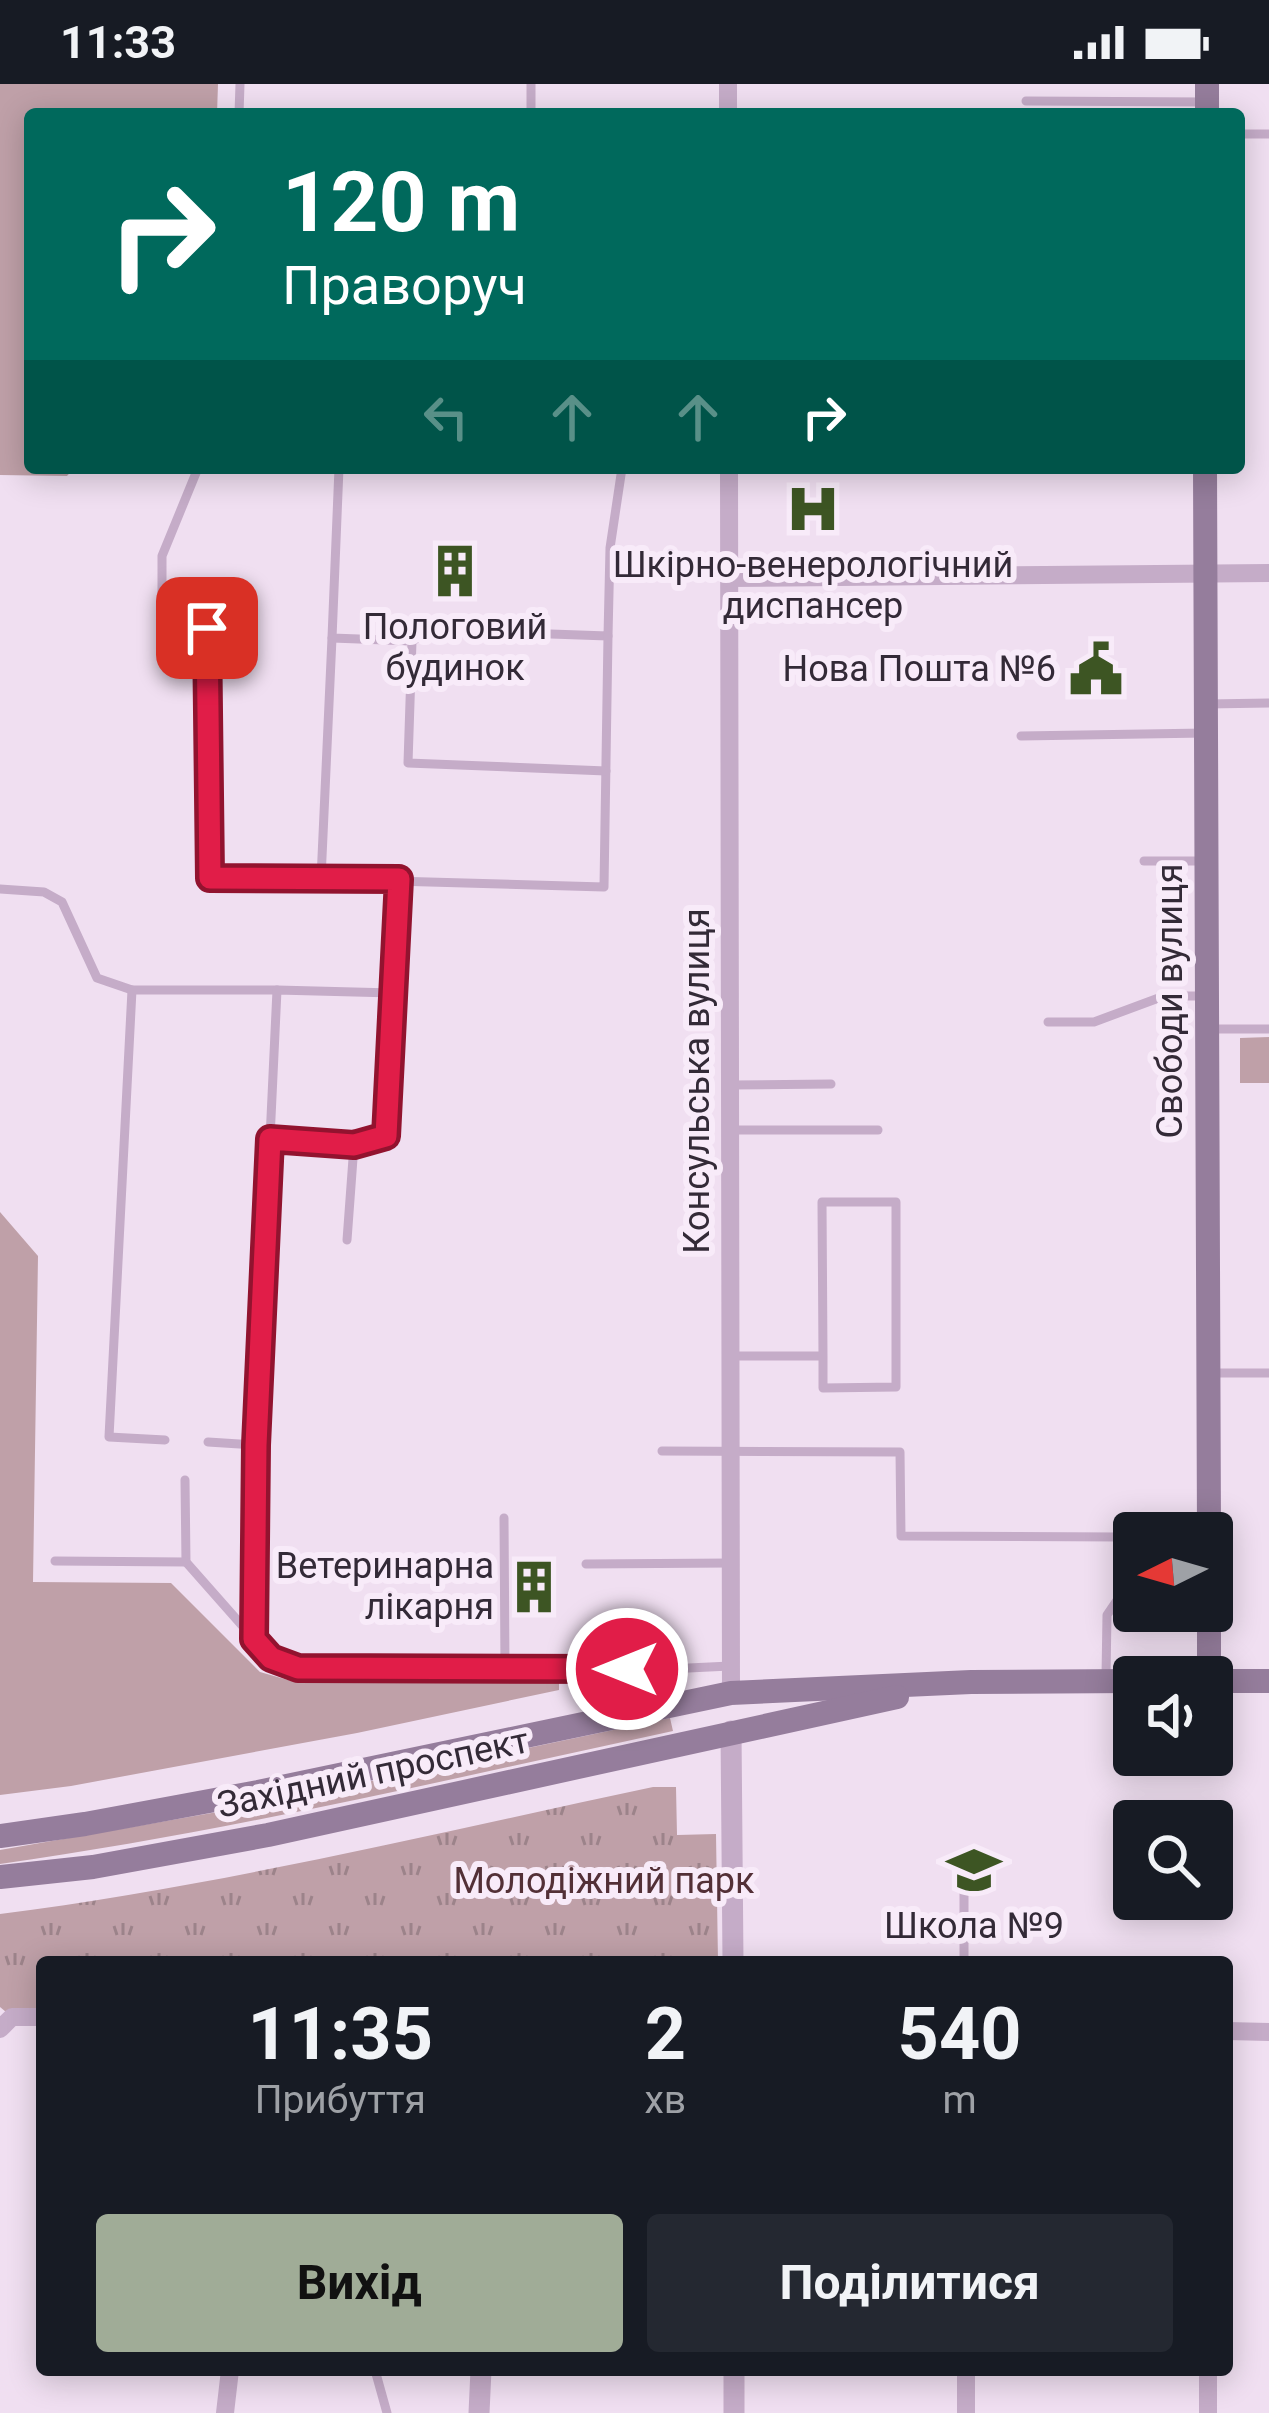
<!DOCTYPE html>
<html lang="uk">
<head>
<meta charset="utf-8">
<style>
  :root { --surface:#171b24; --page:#242831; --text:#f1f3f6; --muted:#9ea1a6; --accent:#a0ac97 }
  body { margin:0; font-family:Roboto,sans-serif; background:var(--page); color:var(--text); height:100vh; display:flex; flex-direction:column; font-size:45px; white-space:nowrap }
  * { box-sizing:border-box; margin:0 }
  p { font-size:39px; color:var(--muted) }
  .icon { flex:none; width:66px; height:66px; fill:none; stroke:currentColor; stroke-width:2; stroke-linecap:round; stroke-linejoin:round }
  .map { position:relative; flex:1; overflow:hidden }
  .drawer { position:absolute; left:36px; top:1872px; width:1197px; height:420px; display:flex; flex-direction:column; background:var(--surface); border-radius:12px; box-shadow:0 6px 30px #0003 }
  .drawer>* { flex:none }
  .guide { position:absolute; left:24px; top:24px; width:1221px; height:366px; border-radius:12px; box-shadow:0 6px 30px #0003; background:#00695c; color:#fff; overflow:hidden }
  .needle { width:78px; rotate:265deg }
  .fabs { position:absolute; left:1113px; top:1428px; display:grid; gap:24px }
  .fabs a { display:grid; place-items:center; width:120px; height:120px; border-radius:12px; background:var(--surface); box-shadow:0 6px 30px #0003; font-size:60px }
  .pin { position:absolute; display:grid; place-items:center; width:102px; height:102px; color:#fff; margin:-51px; border-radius:24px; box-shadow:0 6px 18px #0006 }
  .me { position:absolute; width:132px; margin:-66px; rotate:270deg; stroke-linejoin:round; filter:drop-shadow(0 0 9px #0008) }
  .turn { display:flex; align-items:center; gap:42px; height:252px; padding:0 60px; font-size:54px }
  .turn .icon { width:156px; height:156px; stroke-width:2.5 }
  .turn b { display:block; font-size:84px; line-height:102px }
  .lanes { display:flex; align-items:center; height:114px; padding:0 60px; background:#0003; justify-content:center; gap:60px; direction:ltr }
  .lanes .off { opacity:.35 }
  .eta { display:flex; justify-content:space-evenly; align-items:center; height:204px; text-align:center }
  .eta b { font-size:72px; font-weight:700; line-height:84px }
  .cta { display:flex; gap:24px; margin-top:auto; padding:24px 60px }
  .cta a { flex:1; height:138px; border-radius:12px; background:var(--accent); color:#111; font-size:48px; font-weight:700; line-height:138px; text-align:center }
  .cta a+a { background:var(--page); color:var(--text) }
  .status { display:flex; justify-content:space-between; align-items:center; height:84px; padding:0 60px; background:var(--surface); direction:ltr }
  .status svg { height:33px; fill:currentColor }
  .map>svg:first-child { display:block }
  .green { fill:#bfa0a8 }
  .park { fill:url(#park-tufts) }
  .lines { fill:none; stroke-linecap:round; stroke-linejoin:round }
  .service { stroke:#c5acc8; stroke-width:9 }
  .minor { stroke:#c5acc8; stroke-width:18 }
  .tertiary { stroke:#c5acc8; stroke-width:21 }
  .secondary { stroke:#957d9c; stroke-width:24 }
  .route-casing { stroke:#92132f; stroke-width:30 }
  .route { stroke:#e11d48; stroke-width:21 }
  .labels { text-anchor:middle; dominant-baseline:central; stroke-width:12; stroke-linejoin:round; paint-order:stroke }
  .poi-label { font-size:36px; fill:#332a37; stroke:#f8ebf9 }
  .street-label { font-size:36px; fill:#332a37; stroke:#f8ebf9 }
  .park-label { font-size:36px; fill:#533037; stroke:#f8ebf9 }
</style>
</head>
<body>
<div class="status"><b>11:33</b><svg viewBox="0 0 49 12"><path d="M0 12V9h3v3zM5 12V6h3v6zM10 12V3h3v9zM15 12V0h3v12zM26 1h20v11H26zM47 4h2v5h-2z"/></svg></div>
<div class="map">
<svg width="1269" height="2329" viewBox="0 0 1269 2329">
  <defs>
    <pattern id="park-tufts" width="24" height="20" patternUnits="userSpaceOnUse" patternTransform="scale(3)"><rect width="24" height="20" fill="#bfa0a8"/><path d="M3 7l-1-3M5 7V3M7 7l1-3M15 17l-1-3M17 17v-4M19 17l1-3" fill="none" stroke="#9c838a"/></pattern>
  </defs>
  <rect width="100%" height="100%" fill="#f0dff1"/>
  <g class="green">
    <path d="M0 0H218L217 30H30V384H74L67 392 0 391Z"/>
    <path d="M1269 953V999H1240V954Z"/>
    <path d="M0 1128 38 1172 33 1498 171 1499 260 1588 295 1598H559V1606L357 1649 71 1702 0 1711Z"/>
    <path d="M670 1634 673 1647C450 1695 227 1748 0 1780V1766L263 1720Z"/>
  </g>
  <path class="park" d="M653 1703H676L677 1751 716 1750 718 1878H42V1933H12L0 1923V1830C220 1802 436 1749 653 1703Z"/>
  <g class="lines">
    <g class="service">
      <path d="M531 0V30"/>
      <path d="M1026 17 1206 18"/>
      <path d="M239 30 240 0"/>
      <path d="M1239 50H1269"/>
      <path d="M198 384 162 472V544H207L210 794 321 795"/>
      <path d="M339 384 332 554 412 557 433 546 608 552 610 464 622 384"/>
      <path d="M332 554 321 795 604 803 608 552"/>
      <path d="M412 557 408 679 606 687"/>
      <path d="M1208 620 1269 619"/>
      <path d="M1021 652 1205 649"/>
      <path d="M1144 777H1204"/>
      <path d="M0 805 44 808 62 818 97 894 132 906"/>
      <path d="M393 909 399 795"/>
      <path d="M1048 938H1094L1164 912H1206"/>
      <path d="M1208 945H1269"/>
      <path d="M730 1001 831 1000"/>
      <path d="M730 1046H878"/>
      <path d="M347 1156 354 1061"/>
      <path d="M730 1272H823L822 1118H896V1303L823 1304V1272"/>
      <path d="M1213 1289H1269"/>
      <path d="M165 1356 109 1353 132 906H277"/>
      <path d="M208 1358 255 1361"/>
      <path d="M662 1367 900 1368 901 1452 1122 1453V1509L1107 1531 1106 1592"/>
      <path d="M185 1396 186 1478 254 1555 255 1361 270 1055 354 1061 386 1052 393 909 277 906 270 1055"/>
      <path d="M504 1434 505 1584"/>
      <path d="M55 1477 186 1478"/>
      <path d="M586 1480 730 1479"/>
      <path d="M254 1555 271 1574 298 1584 668 1585 730 1582"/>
      <path d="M964 1878V1802"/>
      <path d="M375 2286 387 2329"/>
    </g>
    <g class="minor">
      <path d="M728 0V30"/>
      <path d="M729 384 731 1609"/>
      <path d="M729 494 1269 489"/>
      <path d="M0 1945 12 1933H42"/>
      <path d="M1227 1947 1269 1948"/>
      <path d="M966 2286V2329"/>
      <path d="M225 2329 230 2286"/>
      <path d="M1208 2329V2286"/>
    </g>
    <g class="tertiary">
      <path d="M731 1647 733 1878"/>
      <path d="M734 2286V2329"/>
      <path d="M479 2329 481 2286"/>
    </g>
    <g class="secondary">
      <path d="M1207 30V0"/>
      <path d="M1205 384 1209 1449"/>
      <path d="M1209 1527V1593"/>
      <path d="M1212 1597H1269"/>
      <path d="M0 1752 85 1740 258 1708 731 1609 971 1598 1134 1597"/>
      <path d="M0 1793 93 1783 268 1751 897 1613"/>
    </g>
  </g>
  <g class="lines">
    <defs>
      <path id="route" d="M207 544 210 794 399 795 386 1052 354 1061 270 1055 256 1361 254 1555 271 1574 298 1584 627 1585"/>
    </defs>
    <use href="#route" class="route-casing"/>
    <use href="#route" class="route"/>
  </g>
  <defs>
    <symbol id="hospital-bare" viewBox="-9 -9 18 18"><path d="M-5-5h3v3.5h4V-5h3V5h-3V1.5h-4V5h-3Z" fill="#3d5523" stroke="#f8ebf9" stroke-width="2.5" paint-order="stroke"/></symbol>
    <symbol id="building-bare" viewBox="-9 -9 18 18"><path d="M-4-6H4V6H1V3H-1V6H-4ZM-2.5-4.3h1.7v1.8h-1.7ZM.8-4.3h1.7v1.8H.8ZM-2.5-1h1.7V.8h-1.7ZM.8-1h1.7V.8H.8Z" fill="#3d5523" stroke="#f8ebf9" stroke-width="2.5" paint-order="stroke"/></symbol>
    <symbol id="civic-bare" viewBox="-9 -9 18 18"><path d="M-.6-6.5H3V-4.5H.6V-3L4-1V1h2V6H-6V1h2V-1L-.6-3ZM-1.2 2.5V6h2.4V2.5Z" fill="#3d5523" stroke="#f8ebf9" stroke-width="2.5" paint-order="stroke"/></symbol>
    <symbol id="school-bare" viewBox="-9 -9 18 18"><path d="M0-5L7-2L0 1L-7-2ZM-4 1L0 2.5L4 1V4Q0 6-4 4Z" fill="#3d5523" stroke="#f8ebf9" stroke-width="2.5" paint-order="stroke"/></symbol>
  </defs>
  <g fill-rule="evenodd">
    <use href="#hospital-bare" x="775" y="387" width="76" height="76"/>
    <use href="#building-bare" x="417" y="449" width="76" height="76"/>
    <use href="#civic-bare" x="1058" y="547" width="76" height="76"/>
    <use href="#building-bare" x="496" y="1465" width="76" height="76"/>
    <use href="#school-bare" x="936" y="1748" width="76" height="76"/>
  </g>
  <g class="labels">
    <g class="poi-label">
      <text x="813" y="481">Шкірно-венерологічний<tspan x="813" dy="41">диспансер</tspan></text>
      <text x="455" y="543">Пологовий<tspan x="455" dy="41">будинок</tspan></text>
      <text x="1056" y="585" text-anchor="end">Нова Пошта №6</text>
      <text x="494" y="1482" text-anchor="end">Ветеринарна<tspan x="494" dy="41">лікарня</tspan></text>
      <text x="974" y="1842">Школа №9</text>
    </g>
    <g class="street-label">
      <text transform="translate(1170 917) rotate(-90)">Свободи вулиця</text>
      <text transform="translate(697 997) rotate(-90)">Консульська вулиця</text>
      <text transform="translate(373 1689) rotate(-12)">Західний проспект</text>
    </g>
    <g class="park-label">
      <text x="604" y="1797">Молодіжний парк</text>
    </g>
  </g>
</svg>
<div class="fabs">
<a><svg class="needle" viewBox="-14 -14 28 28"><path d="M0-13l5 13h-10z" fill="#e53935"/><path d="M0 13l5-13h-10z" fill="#9ea1a6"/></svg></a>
<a><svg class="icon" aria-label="sound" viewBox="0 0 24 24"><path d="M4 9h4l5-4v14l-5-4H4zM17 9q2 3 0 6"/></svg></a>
<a><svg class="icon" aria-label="search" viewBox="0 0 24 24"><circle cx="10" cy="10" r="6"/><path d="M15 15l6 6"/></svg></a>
</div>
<div class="pin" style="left:207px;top:544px;background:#d93025"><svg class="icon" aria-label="arrive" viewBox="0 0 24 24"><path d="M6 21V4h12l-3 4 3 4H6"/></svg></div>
<svg class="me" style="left:627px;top:1585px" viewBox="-20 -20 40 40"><circle r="17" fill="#e11d48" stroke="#fff" stroke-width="3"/><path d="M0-11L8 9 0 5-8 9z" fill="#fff"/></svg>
<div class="guide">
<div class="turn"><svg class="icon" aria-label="right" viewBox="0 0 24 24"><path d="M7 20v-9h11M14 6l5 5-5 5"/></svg><div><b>120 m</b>Праворуч</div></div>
<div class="lanes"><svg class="icon off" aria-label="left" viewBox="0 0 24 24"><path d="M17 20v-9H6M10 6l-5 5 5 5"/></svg><svg class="icon off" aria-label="ahead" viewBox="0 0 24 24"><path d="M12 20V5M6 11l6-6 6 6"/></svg><svg class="icon off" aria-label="ahead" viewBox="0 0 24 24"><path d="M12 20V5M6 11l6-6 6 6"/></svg><svg class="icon" aria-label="right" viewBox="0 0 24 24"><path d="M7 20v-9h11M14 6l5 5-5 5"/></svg></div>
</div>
<section class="drawer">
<div class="eta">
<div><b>11:35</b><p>Прибуття</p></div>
<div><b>2</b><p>хв</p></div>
<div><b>540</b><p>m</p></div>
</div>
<div class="cta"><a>Вихід</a><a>Поділитися</a></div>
</section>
</div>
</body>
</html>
